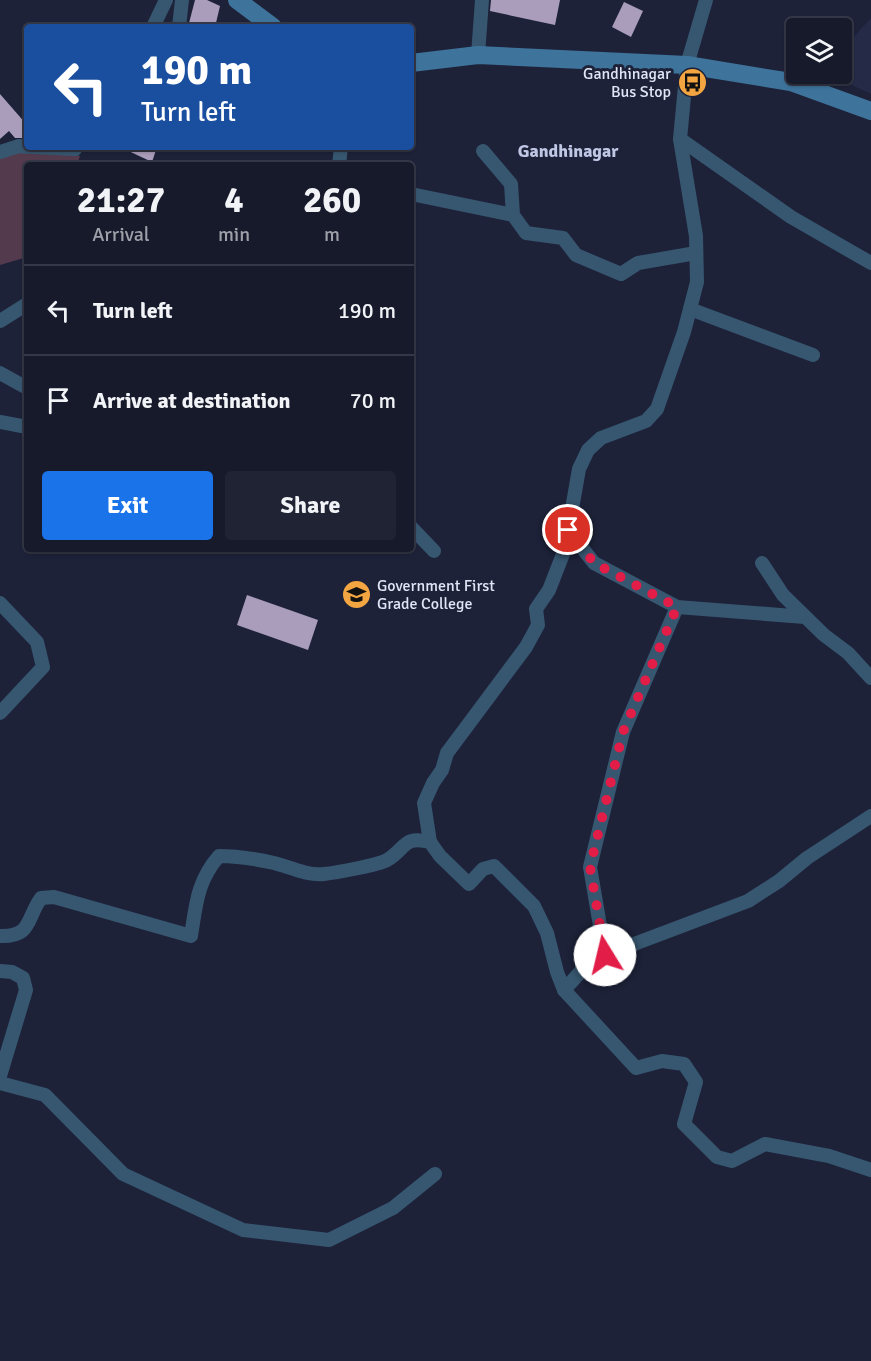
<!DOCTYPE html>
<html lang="en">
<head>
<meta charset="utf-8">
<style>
  :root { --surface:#161a2b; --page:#1f2333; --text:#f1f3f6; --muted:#9ea1a9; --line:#353847; --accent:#1a73e8 }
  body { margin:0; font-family:Signika,sans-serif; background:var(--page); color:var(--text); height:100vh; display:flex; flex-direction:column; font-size:22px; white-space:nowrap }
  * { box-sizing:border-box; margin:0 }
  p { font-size:20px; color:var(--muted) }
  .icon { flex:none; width:33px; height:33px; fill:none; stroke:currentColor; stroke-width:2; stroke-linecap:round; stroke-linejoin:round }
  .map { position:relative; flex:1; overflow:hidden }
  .side { position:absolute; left:24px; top:162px; width:390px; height:390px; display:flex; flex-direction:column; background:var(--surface); border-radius:6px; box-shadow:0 2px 4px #0004,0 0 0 2px var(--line) }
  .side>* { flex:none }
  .top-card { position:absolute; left:24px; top:24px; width:390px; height:126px; border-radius:6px; box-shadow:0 2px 4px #0004,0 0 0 2px var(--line); background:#1a4fa0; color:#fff; overflow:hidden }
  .buttons { position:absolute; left:786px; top:18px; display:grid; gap:12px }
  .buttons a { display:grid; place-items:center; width:66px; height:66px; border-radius:6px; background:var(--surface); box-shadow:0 2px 4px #0004,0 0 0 2px var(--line); font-size:30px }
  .pin { position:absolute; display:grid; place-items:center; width:51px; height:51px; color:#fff; margin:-26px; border:3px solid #fff; border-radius:50%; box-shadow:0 2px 6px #0007 }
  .me { position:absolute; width:66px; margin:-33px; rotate:351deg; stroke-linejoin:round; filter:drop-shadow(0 0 4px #0008) }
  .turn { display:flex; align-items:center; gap:21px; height:126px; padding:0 18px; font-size:27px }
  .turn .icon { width:78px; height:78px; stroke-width:2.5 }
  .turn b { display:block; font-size:42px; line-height:51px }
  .eta { display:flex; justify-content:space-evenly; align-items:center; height:102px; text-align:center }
  .eta b { font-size:36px; font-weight:700; line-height:42px }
  .button { display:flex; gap:12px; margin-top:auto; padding:12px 18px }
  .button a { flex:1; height:69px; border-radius:6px; background:var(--accent); color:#fff; font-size:24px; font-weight:700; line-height:69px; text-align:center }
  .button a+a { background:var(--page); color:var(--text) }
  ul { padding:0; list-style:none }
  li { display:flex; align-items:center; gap:18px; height:90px; padding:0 18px; border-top:2px solid var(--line) }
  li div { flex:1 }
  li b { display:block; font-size:22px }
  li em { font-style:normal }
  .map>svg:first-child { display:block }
  .built { fill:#252a47 }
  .green { fill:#543a4d }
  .building { fill:#aa9dbb }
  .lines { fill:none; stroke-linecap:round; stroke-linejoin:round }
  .minor { stroke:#375770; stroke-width:14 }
  .secondary { stroke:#3e739b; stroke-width:18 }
  .route { stroke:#e11d48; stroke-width:10; stroke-dasharray:0 18 }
  .labels { text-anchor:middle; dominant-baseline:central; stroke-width:6; stroke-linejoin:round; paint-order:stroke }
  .poi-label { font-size:16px; fill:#e1e5f5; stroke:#1d2239; text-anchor:end }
  .neighbourhood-label { font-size:18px; font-weight:bold; fill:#bfc7e5; stroke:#1d2239 }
</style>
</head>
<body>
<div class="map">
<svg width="871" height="1361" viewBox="0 0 871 1361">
  <rect width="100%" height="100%" fill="#1d2239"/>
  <path class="built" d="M871 18V94L828 74H842V50Z"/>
  <path class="green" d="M14 152H47L80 156 77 165H27V257L0 265V156Z"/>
  <g class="building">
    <path d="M195 0H207L220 6 215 27H188Z"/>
    <path d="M491 0H560L555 25 490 11Z"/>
    <path d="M624 2 643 11 631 37 612 27Z"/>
    <path d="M0 94 27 125V138H15L9 131 0 139Z"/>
    <path d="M120 147H157L152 162Z"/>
    <path d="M247 595 318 620 308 650 237 625Z"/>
  </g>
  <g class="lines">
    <g class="minor">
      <path d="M706 0 687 65 680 139 791 217 871 263"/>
      <path d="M153 27 166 0"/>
      <path d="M179 27 182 0"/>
      <path d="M478 55 482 0"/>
      <path d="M32 147 75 149 76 147"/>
      <path d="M483 151 511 184 513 215 526 233 563 238 576 255 621 274 638 263 696 253"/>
      <path d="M0 152 19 146 27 147"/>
      <path d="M339 165 341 147"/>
      <path d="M411 194 513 215"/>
      <path d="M690 309 813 355"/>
      <path d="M0 321 27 304"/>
      <path d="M0 373 27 388"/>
      <path d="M0 422 27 427"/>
      <path d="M411 527 434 551"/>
      <path d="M568 530 594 563 677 607 805 617"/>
      <path d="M762 563 783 595 824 635 848 653 871 678"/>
      <path d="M0 603 37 642 43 667 0 713"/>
      <path d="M430 842 424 803 433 783 442 770 447 753 526 647 538 625 536 609 549 590 565 549 579 469 588 450 601 438 646 421 657 409 684 332 697 282 696 236 680 139"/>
      <path d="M0 936C32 937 26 919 41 898L54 897 191 936C196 905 197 881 219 856 238 856 256 859 274 863 290 867 307 876 324 874 334 873 379 865 387 860 406 849 403 835 430 842L440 856 469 884 483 869 494 866 534 906 547 933 557 972 564 990 636 1068 662 1061 684 1064 696 1082 684 1124 717 1157 732 1161 765 1144 829 1156 871 1170"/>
      <path d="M605 955 590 867 623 732 677 607"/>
      <path d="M0 971 12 972 23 978 26 990 0 1076"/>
      <path d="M564 990 584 968 605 955 748 901 779 881 807 858 871 816"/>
      <path d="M0 1083 45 1095 123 1174 243 1230 329 1240 393 1208 435 1174"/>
    </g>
    <g class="secondary">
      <path d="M237 0 273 27"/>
      <path d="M411 63 478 55 687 65 791 82 871 111"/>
    </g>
  </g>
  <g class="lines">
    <path class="route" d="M568 530 594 563 677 607 623 732 590 867 605 955"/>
  </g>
  <defs>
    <symbol id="bus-disc" viewBox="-11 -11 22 22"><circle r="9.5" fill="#f2a541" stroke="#1d2239"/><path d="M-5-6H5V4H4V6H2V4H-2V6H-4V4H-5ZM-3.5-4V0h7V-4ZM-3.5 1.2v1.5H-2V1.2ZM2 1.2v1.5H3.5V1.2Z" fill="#111"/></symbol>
    <symbol id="university-disc" viewBox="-11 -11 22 22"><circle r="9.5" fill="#f2a541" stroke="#1d2239"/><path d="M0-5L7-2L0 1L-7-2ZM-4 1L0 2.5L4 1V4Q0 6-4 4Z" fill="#111"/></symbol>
  </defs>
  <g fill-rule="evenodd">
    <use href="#bus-disc" x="676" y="66" width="33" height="33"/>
    <use href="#university-disc" x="340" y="578" width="33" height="33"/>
  </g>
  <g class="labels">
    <g class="poi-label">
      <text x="671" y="74">Gandhinagar<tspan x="671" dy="18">Bus Stop</tspan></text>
      <text x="377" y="586" text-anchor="start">Government First<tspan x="377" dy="18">Grade College</tspan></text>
    </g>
    <g class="neighbourhood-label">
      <text x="568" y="151">Gandhinagar</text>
    </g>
  </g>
</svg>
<div class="buttons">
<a><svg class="icon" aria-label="layers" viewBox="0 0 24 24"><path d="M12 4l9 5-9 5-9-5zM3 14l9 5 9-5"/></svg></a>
</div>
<div class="pin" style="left:568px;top:530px;background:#d93025"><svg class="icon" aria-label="arrive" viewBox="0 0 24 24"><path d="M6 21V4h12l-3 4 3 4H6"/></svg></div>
<svg class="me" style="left:605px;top:955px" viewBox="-20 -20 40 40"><circle r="19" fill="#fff"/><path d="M0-13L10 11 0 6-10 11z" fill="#e11d48"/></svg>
<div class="top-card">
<div class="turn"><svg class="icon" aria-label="left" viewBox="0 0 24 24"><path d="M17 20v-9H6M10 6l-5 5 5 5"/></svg><div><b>190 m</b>Turn left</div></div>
</div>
<section class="side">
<div class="eta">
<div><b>21:27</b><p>Arrival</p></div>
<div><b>4</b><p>min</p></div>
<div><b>260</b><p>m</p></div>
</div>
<ul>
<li><svg class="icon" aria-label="left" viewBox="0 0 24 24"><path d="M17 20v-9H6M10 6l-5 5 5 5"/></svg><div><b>Turn left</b></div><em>190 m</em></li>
<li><svg class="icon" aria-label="arrive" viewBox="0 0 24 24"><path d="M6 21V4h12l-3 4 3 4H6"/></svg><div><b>Arrive at destination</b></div><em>70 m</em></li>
</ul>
<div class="button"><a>Exit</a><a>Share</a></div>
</section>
</div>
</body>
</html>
